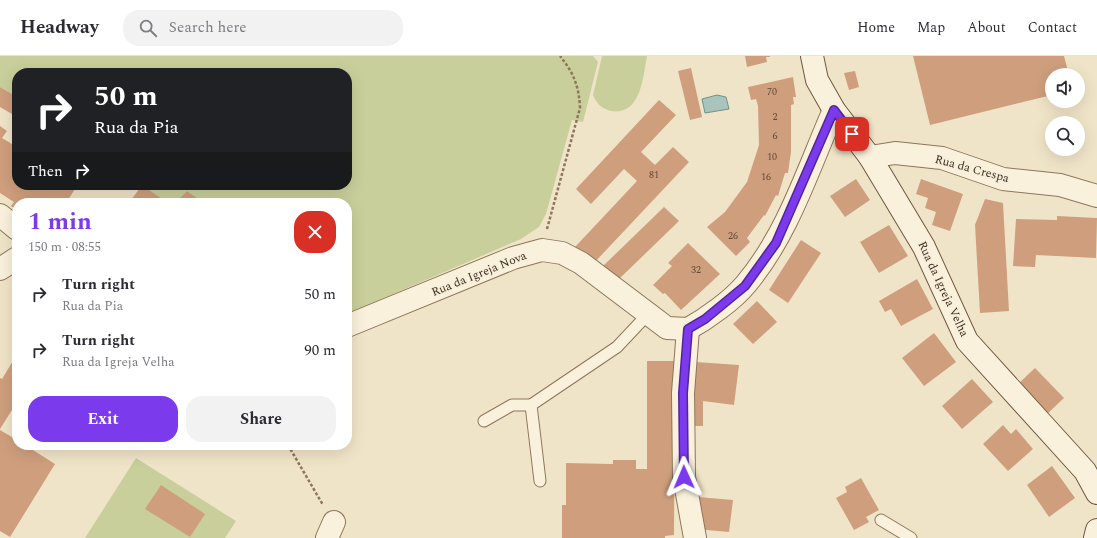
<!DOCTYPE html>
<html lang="en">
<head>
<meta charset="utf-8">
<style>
  :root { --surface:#fff; --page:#f2f2f3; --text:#2b2b33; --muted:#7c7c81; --line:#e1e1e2; --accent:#7c3aed }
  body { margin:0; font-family:Spectral,serif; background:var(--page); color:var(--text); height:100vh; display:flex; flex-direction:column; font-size:15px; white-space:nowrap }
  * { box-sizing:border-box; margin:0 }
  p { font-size:13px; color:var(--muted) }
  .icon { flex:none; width:22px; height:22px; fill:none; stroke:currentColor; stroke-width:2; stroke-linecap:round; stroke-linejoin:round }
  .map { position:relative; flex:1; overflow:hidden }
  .side { position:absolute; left:12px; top:142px; width:340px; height:252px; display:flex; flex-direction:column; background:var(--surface); border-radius:16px; box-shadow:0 4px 16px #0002 }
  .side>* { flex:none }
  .top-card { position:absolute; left:12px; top:12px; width:340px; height:122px; border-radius:16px; box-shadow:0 4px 16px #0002; background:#202124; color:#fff; overflow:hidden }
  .fabs { position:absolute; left:1045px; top:12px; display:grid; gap:8px }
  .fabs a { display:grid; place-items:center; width:40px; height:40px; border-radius:50%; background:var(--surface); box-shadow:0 4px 16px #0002; font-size:20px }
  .pin { position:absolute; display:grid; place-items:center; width:34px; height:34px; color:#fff; margin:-17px; border-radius:8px; box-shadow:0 2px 6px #0006 }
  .me { position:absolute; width:44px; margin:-22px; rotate:359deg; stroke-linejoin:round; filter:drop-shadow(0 0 3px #0008) }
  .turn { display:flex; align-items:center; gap:14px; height:84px; padding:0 16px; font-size:18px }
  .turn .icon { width:52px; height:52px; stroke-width:2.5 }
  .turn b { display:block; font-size:28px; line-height:34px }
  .then { display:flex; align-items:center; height:38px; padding:0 16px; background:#0003; gap:8px; font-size:15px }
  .round { display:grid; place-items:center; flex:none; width:42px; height:42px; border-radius:16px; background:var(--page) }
  .summary { display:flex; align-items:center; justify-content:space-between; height:68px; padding:0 16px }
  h1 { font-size:24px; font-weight:700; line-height:30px; color:var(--accent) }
  .cta { display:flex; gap:8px; margin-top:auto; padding:8px 16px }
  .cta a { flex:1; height:46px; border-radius:16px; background:var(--accent); color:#fff; font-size:16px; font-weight:700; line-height:46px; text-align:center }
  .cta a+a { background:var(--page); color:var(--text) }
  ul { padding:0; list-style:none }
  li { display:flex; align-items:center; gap:12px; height:56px; padding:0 16px }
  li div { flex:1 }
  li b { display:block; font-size:15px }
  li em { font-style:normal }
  header { display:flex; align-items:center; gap:24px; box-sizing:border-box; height:56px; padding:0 20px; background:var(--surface); border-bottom:1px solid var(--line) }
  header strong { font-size:19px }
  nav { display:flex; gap:22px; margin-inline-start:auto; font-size:14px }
  .search { width:280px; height:36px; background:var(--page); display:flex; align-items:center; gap:10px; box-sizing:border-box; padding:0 14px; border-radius:16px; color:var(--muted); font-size:15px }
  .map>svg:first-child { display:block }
  .green { fill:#c9cf9b }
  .water { fill:#a9c4bc; stroke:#6f938a }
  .building { fill:#cf9f7d }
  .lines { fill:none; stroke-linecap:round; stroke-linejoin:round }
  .lane-casing { stroke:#8d765c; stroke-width:13 }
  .street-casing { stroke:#8d765c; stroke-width:24 }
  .secondary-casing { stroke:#6f573f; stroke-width:24 }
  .path { stroke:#8d765c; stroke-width:2.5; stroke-dasharray:3 2; stroke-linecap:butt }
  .lane { stroke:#faf1dc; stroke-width:11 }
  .street { stroke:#faf1dc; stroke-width:22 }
  .secondary { stroke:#faf1dc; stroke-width:22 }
  .route-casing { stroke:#51269a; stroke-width:10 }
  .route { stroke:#7c3aed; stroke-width:7 }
  .labels { text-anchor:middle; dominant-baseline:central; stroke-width:3; stroke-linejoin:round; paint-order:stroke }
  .number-label { font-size:10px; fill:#624a37 }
  .street-label { font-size:12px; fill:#3d2e20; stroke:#f7eed8 }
</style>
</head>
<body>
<header>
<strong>Headway</strong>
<div class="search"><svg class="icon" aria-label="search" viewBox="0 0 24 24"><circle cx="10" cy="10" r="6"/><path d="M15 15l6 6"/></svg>Search here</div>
<nav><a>Home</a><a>Map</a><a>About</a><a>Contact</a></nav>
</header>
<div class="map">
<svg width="1097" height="482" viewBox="0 0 1097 482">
  <rect width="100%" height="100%" fill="#f0e4c8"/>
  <g class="green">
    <path d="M0 0H593L598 6 583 66 572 64 546 158 539 171 521 183 347 258V147H198L200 144 187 135 175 147H168L142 129H347V17H17V41L0 31Z"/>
    <path d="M602 0H647C643 21 641 60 611 55 602 53 596 47 593 39Z"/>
    <path d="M136 402 236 465 225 482H85Z"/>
  </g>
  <path class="water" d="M717 39 726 41 729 53 705 57 702 43Z"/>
  <g class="building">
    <path d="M745 0H770V1H766L767 6 747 11Z"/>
    <path d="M913 0H1064L1069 19H1052V39L930 69Z"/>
    <path d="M691 12 702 61 690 64 678 15Z"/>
    <path d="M855 15 859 31 849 34 844 17Z"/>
    <path d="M793 21 796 41H793L794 48 791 49V96L788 117H785L778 140 776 139 765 160 764 159 747 182 750 186 736 200 707 171 725 156 747 126 759 89 758 50 756 43 751 44 748 31Z"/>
    <path d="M0 31 17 41V61L0 51Z"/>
    <path d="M659 44 676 59 641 96 655 109 673 91 689 106 594 207 575 191 637 125 624 113 591 148 576 133Z"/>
    <path d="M0 70 7 75 2 82 17 91V129H69L75 133 66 147H17V154L11 150 14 146 0 137Z"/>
    <path d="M856 123 870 144 845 161 830 140Z"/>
    <path d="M921 123 963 138 950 175 932 169 936 156 925 152 928 142 916 138Z"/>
    <path d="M142 129 168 147H129Z"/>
    <path d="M187 135 200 144 198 147H175Z"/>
    <path d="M985 143 1003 147 1009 255 980 257 975 169Z"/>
    <path d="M664 151 679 165 618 224 601 212Z"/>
    <path d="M1057 160 1097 162 1096 202 1036 199 1035 211 1013 210 1016 163 1057 164Z"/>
    <path d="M889 169 908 200 879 217 860 186Z"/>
    <path d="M801 184 821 197 788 247 769 234Z"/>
    <path d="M688 187 720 218 681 254 665 237 663 238 653 229 672 210 668 207Z"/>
    <path d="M917 223 933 253 901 270 891 253 885 256 879 245Z"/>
    <path d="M757 245 777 266 753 288 733 268Z"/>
    <path d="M934 277 956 306 924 330 902 302Z"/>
    <path d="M17 298V346L0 373V322L2 323Z"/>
    <path d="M647 305H675L674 479 665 480V482H562V449H566V407L613 408V404H636V413H647Z"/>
    <path d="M696 306 739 309 734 349 703 345V370H684Z"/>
    <path d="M1035 312 1064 342 1046 359 1017 329Z"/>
    <path d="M972 323 993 346 962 373 942 350Z"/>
    <path d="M1003 369 1011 378 1016 373 1033 393 1008 415 983 388Z"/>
    <path d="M0 374 17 384V389H25L55 408 10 481 0 475Z"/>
    <path d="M1052 410 1075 442 1049 461 1027 429Z"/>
    <path d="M861 422 879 454 866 461 869 466 854 474 836 442 847 436 845 431Z"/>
    <path d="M161 429 205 458 190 481 145 453Z"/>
    <path d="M698 441 733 444 729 476 695 473Z"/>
  </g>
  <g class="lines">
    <defs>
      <g id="lane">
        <path d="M484 365 512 349H531"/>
        <path d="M540 425 531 349 617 291 648 258"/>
        <path d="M881 464 911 482"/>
      </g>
      <g id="street">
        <path d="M870 101 895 97 942 102 1003 123 1060 129 1097 140"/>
        <path d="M0 159 17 173"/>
        <path d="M0 213 17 202"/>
        <path d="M347 270 513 202 542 194 562 197 581 207 667 272 688 273"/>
        <path d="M688 273C706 263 733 244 746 228 788 178 808 113 834 54"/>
        <path d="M688 273 683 337 684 421 695 482"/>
        <path d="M327 482 334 466"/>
      </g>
      <g id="secondary">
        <path d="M812 0 817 24 834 54 870 101 924 191 967 285 1085 415 1097 437"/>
        <path d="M1095 482 1097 474"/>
      </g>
    </defs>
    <use href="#lane" class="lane-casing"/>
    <use href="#street" class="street-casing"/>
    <use href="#secondary" class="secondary-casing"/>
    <g class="path">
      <path d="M547 173 580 52C579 31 574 17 560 0"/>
      <path d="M288 389 323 449"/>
    </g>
    <use href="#lane" class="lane"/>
    <use href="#street" class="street"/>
    <use href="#secondary" class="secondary"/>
  </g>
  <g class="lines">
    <defs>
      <path id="route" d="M684 421 683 337 688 273 705 263 745 230 776 187 834 54 852 78"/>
    </defs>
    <use href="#route" class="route-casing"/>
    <use href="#route" class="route"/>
  </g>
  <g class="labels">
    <g class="number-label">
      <text x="772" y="36">70</text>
      <text x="775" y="61">2</text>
      <text x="775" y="80">6</text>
      <text x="772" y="101">10</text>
      <text x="654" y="119">81</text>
      <text x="766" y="121">16</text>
      <text x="733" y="180">26</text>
      <text x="696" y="214">32</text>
    </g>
    <g class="street-label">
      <text transform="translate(972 113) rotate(15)">Rua da Crespa</text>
      <text transform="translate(479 218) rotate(-22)">Rua da Igreja Nova</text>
      <text transform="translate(943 233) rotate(65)">Rua da Igreja Velha</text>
    </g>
  </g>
</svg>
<div class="fabs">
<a><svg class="icon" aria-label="sound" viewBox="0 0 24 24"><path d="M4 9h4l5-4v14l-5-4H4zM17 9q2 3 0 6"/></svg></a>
<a><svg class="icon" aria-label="search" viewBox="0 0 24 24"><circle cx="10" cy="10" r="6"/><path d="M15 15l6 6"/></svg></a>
</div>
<div class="pin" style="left:852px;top:78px;background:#d93025"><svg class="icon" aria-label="arrive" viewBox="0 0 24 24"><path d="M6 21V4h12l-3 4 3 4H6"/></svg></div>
<svg class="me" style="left:684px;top:421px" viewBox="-20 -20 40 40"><path d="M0-17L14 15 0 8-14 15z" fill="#7c3aed" stroke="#fff" stroke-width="4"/></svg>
<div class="top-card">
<div class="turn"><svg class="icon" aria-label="right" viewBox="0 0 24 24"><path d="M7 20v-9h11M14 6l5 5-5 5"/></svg><div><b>50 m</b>Rua da Pia</div></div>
<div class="then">Then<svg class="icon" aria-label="right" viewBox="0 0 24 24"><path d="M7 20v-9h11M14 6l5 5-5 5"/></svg></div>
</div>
<section class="side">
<div class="summary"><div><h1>1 min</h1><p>150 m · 08:55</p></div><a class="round" style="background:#d93025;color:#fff"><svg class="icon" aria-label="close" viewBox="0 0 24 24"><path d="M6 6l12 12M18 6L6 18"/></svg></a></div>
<ul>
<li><svg class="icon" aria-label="right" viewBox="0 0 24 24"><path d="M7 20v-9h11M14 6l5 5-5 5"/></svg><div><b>Turn right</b><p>Rua da Pia</p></div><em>50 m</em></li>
<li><svg class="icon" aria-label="right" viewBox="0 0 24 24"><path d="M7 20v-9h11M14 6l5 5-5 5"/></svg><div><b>Turn right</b><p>Rua da Igreja Velha</p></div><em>90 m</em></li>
</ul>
<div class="cta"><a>Exit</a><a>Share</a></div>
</section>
</div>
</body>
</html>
